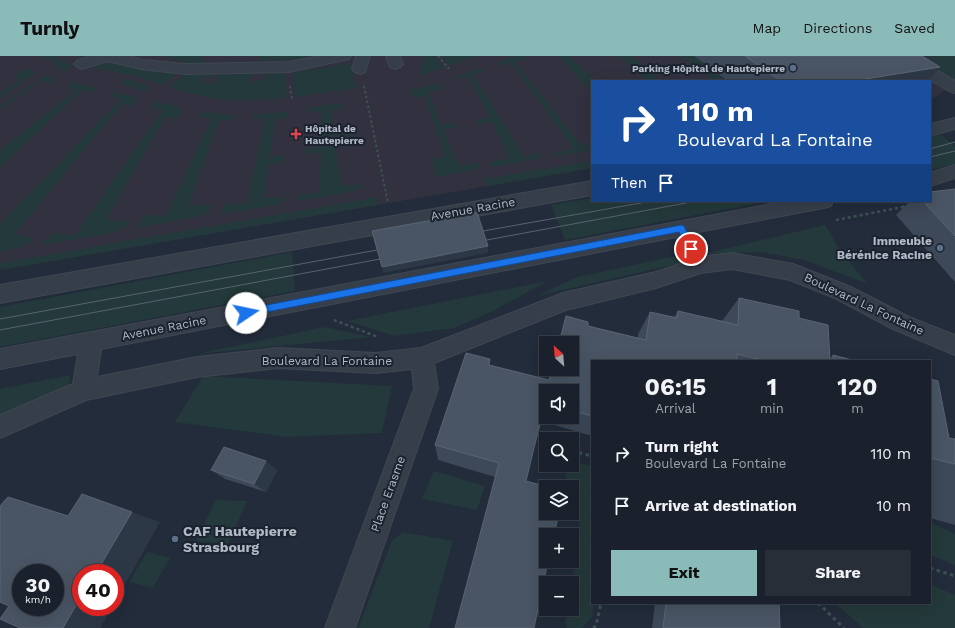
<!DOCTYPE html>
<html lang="en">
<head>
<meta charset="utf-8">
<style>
  :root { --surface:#1a212c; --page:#272e38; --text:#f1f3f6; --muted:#9fa3a9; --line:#383e48; --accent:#8bbbb9 }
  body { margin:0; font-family:"Work Sans",sans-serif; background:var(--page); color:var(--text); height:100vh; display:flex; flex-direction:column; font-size:15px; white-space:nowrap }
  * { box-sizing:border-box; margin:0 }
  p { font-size:13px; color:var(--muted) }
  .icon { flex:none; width:22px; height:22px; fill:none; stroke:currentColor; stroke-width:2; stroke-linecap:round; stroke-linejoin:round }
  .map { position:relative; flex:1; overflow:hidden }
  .details { position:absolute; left:591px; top:304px; width:340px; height:244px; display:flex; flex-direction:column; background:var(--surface); border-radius:0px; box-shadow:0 4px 16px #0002,0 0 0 1px var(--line) }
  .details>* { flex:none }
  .banner { position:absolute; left:591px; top:24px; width:340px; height:122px; border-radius:0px; box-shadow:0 4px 16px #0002,0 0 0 1px var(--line); background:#1a4fa0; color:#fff; overflow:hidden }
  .needle { width:26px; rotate:334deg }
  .tools { position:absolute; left:539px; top:280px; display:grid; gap:8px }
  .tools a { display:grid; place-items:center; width:40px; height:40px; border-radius:0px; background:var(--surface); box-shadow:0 4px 16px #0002,0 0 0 1px var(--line); font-size:20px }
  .speed { position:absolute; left:12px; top:508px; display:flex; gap:8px; font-size:20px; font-weight:700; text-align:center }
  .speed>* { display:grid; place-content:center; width:52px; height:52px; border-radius:50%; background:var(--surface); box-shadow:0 4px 16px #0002,0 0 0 1px var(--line); line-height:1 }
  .speed small { font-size:10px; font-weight:400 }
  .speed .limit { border:6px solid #d22; background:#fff; color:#111 }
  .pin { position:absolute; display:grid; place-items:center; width:34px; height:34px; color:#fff; margin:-17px; border:2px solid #fff; border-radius:50%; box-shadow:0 1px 4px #0007 }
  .me { position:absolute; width:44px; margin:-22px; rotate:79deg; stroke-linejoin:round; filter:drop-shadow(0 0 3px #0008) }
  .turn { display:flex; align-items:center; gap:14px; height:84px; padding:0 20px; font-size:18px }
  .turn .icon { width:52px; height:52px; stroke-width:2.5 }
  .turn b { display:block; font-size:28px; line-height:34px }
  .then { display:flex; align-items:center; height:38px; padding:0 20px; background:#0003; gap:8px; font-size:15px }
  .eta { display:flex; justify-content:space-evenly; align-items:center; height:68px; text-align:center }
  .eta b { font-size:24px; font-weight:700; line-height:28px }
  .action { display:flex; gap:8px; margin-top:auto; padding:8px 20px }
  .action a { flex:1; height:46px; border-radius:0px; background:var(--accent); color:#111; font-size:16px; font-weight:700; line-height:46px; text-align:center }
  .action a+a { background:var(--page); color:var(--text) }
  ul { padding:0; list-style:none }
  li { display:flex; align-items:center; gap:12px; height:52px; padding:0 20px }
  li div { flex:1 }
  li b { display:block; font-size:15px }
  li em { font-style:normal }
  header { display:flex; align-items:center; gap:24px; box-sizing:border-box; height:56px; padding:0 20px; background:var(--accent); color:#111 }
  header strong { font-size:19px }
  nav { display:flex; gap:22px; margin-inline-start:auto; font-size:14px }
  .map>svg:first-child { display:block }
  .medical { fill:#32313f }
  .green { fill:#24393b }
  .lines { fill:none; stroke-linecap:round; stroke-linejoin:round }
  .minor-casing { stroke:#3f4753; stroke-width:2 }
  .path-far2 { stroke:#3d5253; stroke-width:2; stroke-dasharray:2.5 2.5; stroke-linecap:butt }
  .path-far1 { stroke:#3d5253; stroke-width:2.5; stroke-dasharray:3 3; stroke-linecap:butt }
  .path { stroke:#3d5253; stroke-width:3; stroke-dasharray:3.5 3.5; stroke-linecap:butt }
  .minor { fill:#363e4a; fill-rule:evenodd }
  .tram { stroke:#586272; stroke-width:1 }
  .wall { fill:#3d4858; fill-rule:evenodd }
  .shaded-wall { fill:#2d3847 }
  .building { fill:#495564; stroke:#5a6473; fill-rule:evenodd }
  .route { fill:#1a73e8; stroke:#114b97 }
  .service-dot { fill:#5c6f8a; stroke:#1b232f; stroke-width:1.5 }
  .health-dot { fill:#e0444e; stroke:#1b232f; stroke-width:1.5 }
  .labels { text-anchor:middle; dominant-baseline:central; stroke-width:4; stroke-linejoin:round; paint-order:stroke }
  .far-poi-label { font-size:10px; font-weight:bold; fill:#b1b9c6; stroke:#1b232f; text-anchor:end }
  .street-label { font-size:12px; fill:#b1b9c6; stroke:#1b232f }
  .poi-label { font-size:12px; font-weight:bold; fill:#b1b9c6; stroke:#1b232f; text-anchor:end }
  .near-poi-label { font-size:14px; font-weight:bold; fill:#b1b9c6; stroke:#1b232f; text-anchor:start }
</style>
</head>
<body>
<header>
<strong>Turnly</strong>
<nav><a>Map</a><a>Directions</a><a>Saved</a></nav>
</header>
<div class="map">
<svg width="955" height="572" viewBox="0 0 955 572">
  <rect width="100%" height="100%" fill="#222c3a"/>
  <path class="medical" d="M0 0H955V28L930 44V25H592V112L0 214Z"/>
  <g class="green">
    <path d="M44 0H54L73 10 67 15 56 12 54 4 42 1Z"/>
    <path d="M166 0H200L202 4 207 6V8L189 9Z"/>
    <path d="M259 0H313L301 3 260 5Z"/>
    <path d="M424 0H433L444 12 420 19Z"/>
    <path d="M441 0H478L449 10Z"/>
    <path d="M514 0H524L527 3 515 6 582 90 592 87V95L556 100 554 98 573 92 511 7 500 10 497 6Z"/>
    <path d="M559 0H569L595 25H592V37Z"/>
    <path d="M619 0H631L661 25H647Z"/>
    <path d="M682 0H694L728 25H715Z"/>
    <path d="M927 0H955V27L943 18 936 8Z"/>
    <path d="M110 4 127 9 178 17 164 29 137 21 92 11 99 6Z"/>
    <path d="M351 7 356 32 295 41 292 17Z"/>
    <path d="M24 13 36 16 35 17 0 42V37L20 24 12 21Z"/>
    <path d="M479 13H483L484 15 473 18 524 101 541 96 542 98 540 102 492 111 490 106 509 102 492 66 478 69 476 64 489 61 469 21 457 23 455 21Z"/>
    <path d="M264 17 285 18 287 41C240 47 215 46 170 31L184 18H213L211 21H206L201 25 211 28 217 26 215 21 218 18H255L248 24 253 26 266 22Z"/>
    <path d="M48 20 56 23 51 27 41 24 0 54V50L41 22Z"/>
    <path d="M126 23 149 30 145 35 121 28Z"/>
    <path d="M73 26 98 32 93 36 82 34 0 112V94L75 35 66 31Z"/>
    <path d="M437 28H439L442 34 428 36 441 69 455 67 457 71 443 73 459 110 479 106 480 108 477 113 437 121 431 103 445 101 425 40 411 42 410 34Z"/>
    <path d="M114 36 139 42 133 50 122 48 15 178 34 182C25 193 13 193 0 195V168L121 43 109 40Z"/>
    <path d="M156 45 181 52 182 55 179 62 165 61 106 164 129 166C125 173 120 174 113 177L42 189 52 177 74 180 163 54 151 52Z"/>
    <path d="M341 47 343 52 330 54 334 79 348 77 350 82 334 84 342 130 361 128 362 132 356 135 298 145V139L319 136 321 96 305 98 306 92 322 91V55L308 56 309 52Z"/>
    <path d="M288 55 287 62 275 63 270 101 285 100 284 107 269 108 264 142 286 141 284 145 277 149 222 158 224 148 247 147 265 63H252L254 59Z"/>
    <path d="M202 56 232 59 234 61 233 64H219L189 149H211L209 156 201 160 137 172 144 159 165 160 212 63 199 61Z"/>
    <path d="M941 79 955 90V108L930 114V81Z"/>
    <path d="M592 105V112L489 130 482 123Z"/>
    <path d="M377 141 378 149 0 214V207Z"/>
    <path d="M592 142V145H769L565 184 551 149Z"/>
    <path d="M825 169 841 196 868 228 804 204 761 196 703 198Z"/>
    <path d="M292 196 295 235 0 291V251Z"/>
    <path d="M681 199 685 206 537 240 577 221Z"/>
    <path d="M548 225 491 256 454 272 394 280 347 265Z"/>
    <path d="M324 271 371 281 197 298Z"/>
    <path d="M70 319 69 337 0 359V333Z"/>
    <path d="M203 320 392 330 382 377 287 381 175 366Z"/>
    <path d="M572 405 592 410V547H594L592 561 582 572H567L565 567 568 553H572V527L581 475 572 443V431H569L563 409H572Z"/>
    <path d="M434 415 485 430 477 454 422 443Z"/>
    <path d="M216 444 247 445 228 488 195 485Z"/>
    <path d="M930 466 955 478V509L930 499Z"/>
    <path d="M403 476 453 485 429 572H358L392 485Z"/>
    <path d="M147 496 170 502 153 532 129 526Z"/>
    <path d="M930 528 955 539V572H863L835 547H930Z"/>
  </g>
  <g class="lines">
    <defs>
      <g id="minor">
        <path d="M91 0H129L142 4 185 8 289 6 321 0H351L349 3 289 16 185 18 141 13 107 5 82 13 77 11 74 8 77 5Z"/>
        <path d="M356 0H370L365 16 360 18 355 16 352 13Z"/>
        <path d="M386 0H400L403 8 400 11 395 13 390 11Z"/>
        <path d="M894 0H912L955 25V37L949 35 896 3Z"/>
        <path d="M955 62V73L930 80V68Z"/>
        <path d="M955 109V122L930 130V117Z"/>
        <path d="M592 125V139L0 247V229Z"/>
        <path d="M788 145H833L831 150 824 152 693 177 706 200 732 197 793 208 851 231 909 261 955 279V299L893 273 837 243 790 224 732 213 701 217 656 232 566 254 434 307 438 333 355 572H325L414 333 412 313 376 317 278 312 197 321 86 344 0 382V359L73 328 78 298 0 313V293ZM676 181 688 205 656 216 563 237 421 292 376 297 278 292 197 301 97 321 101 293Z"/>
      </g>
    </defs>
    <use href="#minor" class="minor-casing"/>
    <g class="path-far2">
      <path d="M438 0 449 13"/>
      <path d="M290 30 292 43"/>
      <path d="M364 30 388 147"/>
      <path d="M902 151 908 150"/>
    </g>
    <g class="path-far1">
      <path d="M836 164 908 150"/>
      <path d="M334 264 378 281"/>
    </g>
    <g class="path">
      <path d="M541 386 546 387"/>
      <path d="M572 395 592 400"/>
      <path d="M930 512 955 520"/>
      <path d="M818 547 844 572"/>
      <path d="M593 572 596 570 601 547"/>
    </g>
    <use href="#minor" class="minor"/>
    <g class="tram">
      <path d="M930 93 955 86"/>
      <path d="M930 101 955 95"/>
      <path d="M472 177 652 145"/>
      <path d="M476 186 697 145"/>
      <path d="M0 263 388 192"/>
      <path d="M0 274 391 201"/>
    </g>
  </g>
  <g class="wall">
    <path d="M694 0H922L929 25H728Z"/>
    <path d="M955 133V226L896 159 910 145H930Z"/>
    <path d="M739 242 799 262 830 302 833 299 856 305H592V380L541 365 495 421 438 404 435 389 490 309 549 324 588 270 638 282V278L650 256 674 261 678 255 722 265ZM546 335H572V361H546Z"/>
    <path d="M930 323 949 382 955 383V469L930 462Z"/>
    <path d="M211 414H277L266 436 225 423Z"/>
    <path d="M655 547H779L780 572H652Z"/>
  </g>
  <g class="shaded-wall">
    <path d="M940 11 929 25H853Z"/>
    <path d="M488 190V197L383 217 382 211Z"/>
    <path d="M266 405 277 414 266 436 254 428Z"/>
    <path d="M8 441 45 452 101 471 68 460Z"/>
    <path d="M132 456 160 466 115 546V517H96Z"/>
    <path d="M81 541V551H112L100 572H63Z"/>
  </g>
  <g class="building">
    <path d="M745 0H922L940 11 853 25H781Z"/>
    <path d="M955 133V180L923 145H930V136Z"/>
    <path d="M477 156 488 190 382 211 372 175Z"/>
    <path d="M739 242 799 255V262L828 269 830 305H766L737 298V305H592V360L572 355V335H546V347H545L526 425 548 431H546V457H559L554 479H546V505H548L534 572H455L499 407 435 389 466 297 490 303 489 309 549 324 552 313H572V287H559L566 260 588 266V270L646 284 650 256 677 262 678 255 738 269Z"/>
    <path d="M833 299 856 305H833Z"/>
    <path d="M930 323 938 325 949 382 955 383V408L930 402Z"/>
    <path d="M224 391 266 405 254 428 211 414Z"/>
    <path d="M82 438 132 456 96 517H81V541L63 572H20L0 563 9 550 0 546V450L8 441 68 460ZM21 517H55V551H21Z"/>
    <path d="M666 547H779L780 572H663Z"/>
  </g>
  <path class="route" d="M681 169 684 170 695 193 694 195H689L679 176 246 260 242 257 246 253Z"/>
  <g class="service-dot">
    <circle cx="793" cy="12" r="4"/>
    <circle cx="940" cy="192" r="4"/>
    <circle cx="175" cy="483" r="4"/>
  </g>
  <path class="health-dot" d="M294 72h4v4h4v4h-4v4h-4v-4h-4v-4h4z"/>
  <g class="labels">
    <g class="far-poi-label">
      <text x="785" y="12">Parking Hôpital de Hautepierre</text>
      <text x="305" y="72" text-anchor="start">Hôpital de<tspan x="305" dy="12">Hautepierre</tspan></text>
    </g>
    <g class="street-label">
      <text transform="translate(473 153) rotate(-10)">Avenue Racine</text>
      <text transform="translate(864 248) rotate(25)">Boulevard La Fontaine</text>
      <text transform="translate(164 272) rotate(-11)">Avenue Racine</text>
      <text x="327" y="305">Boulevard La Fontaine</text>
      <text transform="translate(388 438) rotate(-70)">Place Erasme</text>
    </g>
    <g class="poi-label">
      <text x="932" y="185">Immeuble<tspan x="932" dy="14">Bérénice Racine</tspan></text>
    </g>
    <g class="near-poi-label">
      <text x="183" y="475">CAF Hautepierre<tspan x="183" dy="16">Strasbourg</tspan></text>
    </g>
  </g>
</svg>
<div class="tools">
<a><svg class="needle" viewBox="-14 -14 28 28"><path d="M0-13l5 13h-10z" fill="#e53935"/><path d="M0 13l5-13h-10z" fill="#9fa3a9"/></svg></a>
<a><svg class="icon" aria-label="sound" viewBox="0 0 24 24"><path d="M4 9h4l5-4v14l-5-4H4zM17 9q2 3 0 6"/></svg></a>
<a><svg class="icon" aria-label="search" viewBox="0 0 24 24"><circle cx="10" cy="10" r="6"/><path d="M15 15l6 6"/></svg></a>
<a><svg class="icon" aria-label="layers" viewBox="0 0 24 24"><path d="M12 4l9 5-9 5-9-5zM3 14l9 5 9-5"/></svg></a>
<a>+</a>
<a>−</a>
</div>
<div class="speed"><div>30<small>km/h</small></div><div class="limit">40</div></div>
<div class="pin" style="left:691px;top:193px;background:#d93025"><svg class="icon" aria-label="arrive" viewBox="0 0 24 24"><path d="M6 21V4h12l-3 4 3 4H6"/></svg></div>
<svg class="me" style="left:246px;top:257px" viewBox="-20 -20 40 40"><circle r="19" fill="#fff"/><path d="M0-13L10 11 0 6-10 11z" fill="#1a73e8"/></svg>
<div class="banner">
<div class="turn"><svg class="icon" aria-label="right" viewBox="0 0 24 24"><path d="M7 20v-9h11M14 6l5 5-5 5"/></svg><div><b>110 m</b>Boulevard La Fontaine</div></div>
<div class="then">Then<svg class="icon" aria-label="arrive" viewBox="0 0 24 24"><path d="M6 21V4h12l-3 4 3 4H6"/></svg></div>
</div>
<section class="details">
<div class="eta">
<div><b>06:15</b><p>Arrival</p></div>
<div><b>1</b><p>min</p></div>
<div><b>120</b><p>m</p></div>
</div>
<ul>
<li><svg class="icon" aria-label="right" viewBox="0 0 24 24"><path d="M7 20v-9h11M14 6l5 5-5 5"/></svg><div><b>Turn right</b><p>Boulevard La Fontaine</p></div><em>110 m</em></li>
<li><svg class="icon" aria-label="arrive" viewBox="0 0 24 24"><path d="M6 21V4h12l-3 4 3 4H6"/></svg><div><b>Arrive at destination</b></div><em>10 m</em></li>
</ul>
<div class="action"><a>Exit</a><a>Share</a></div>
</section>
</div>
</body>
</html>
